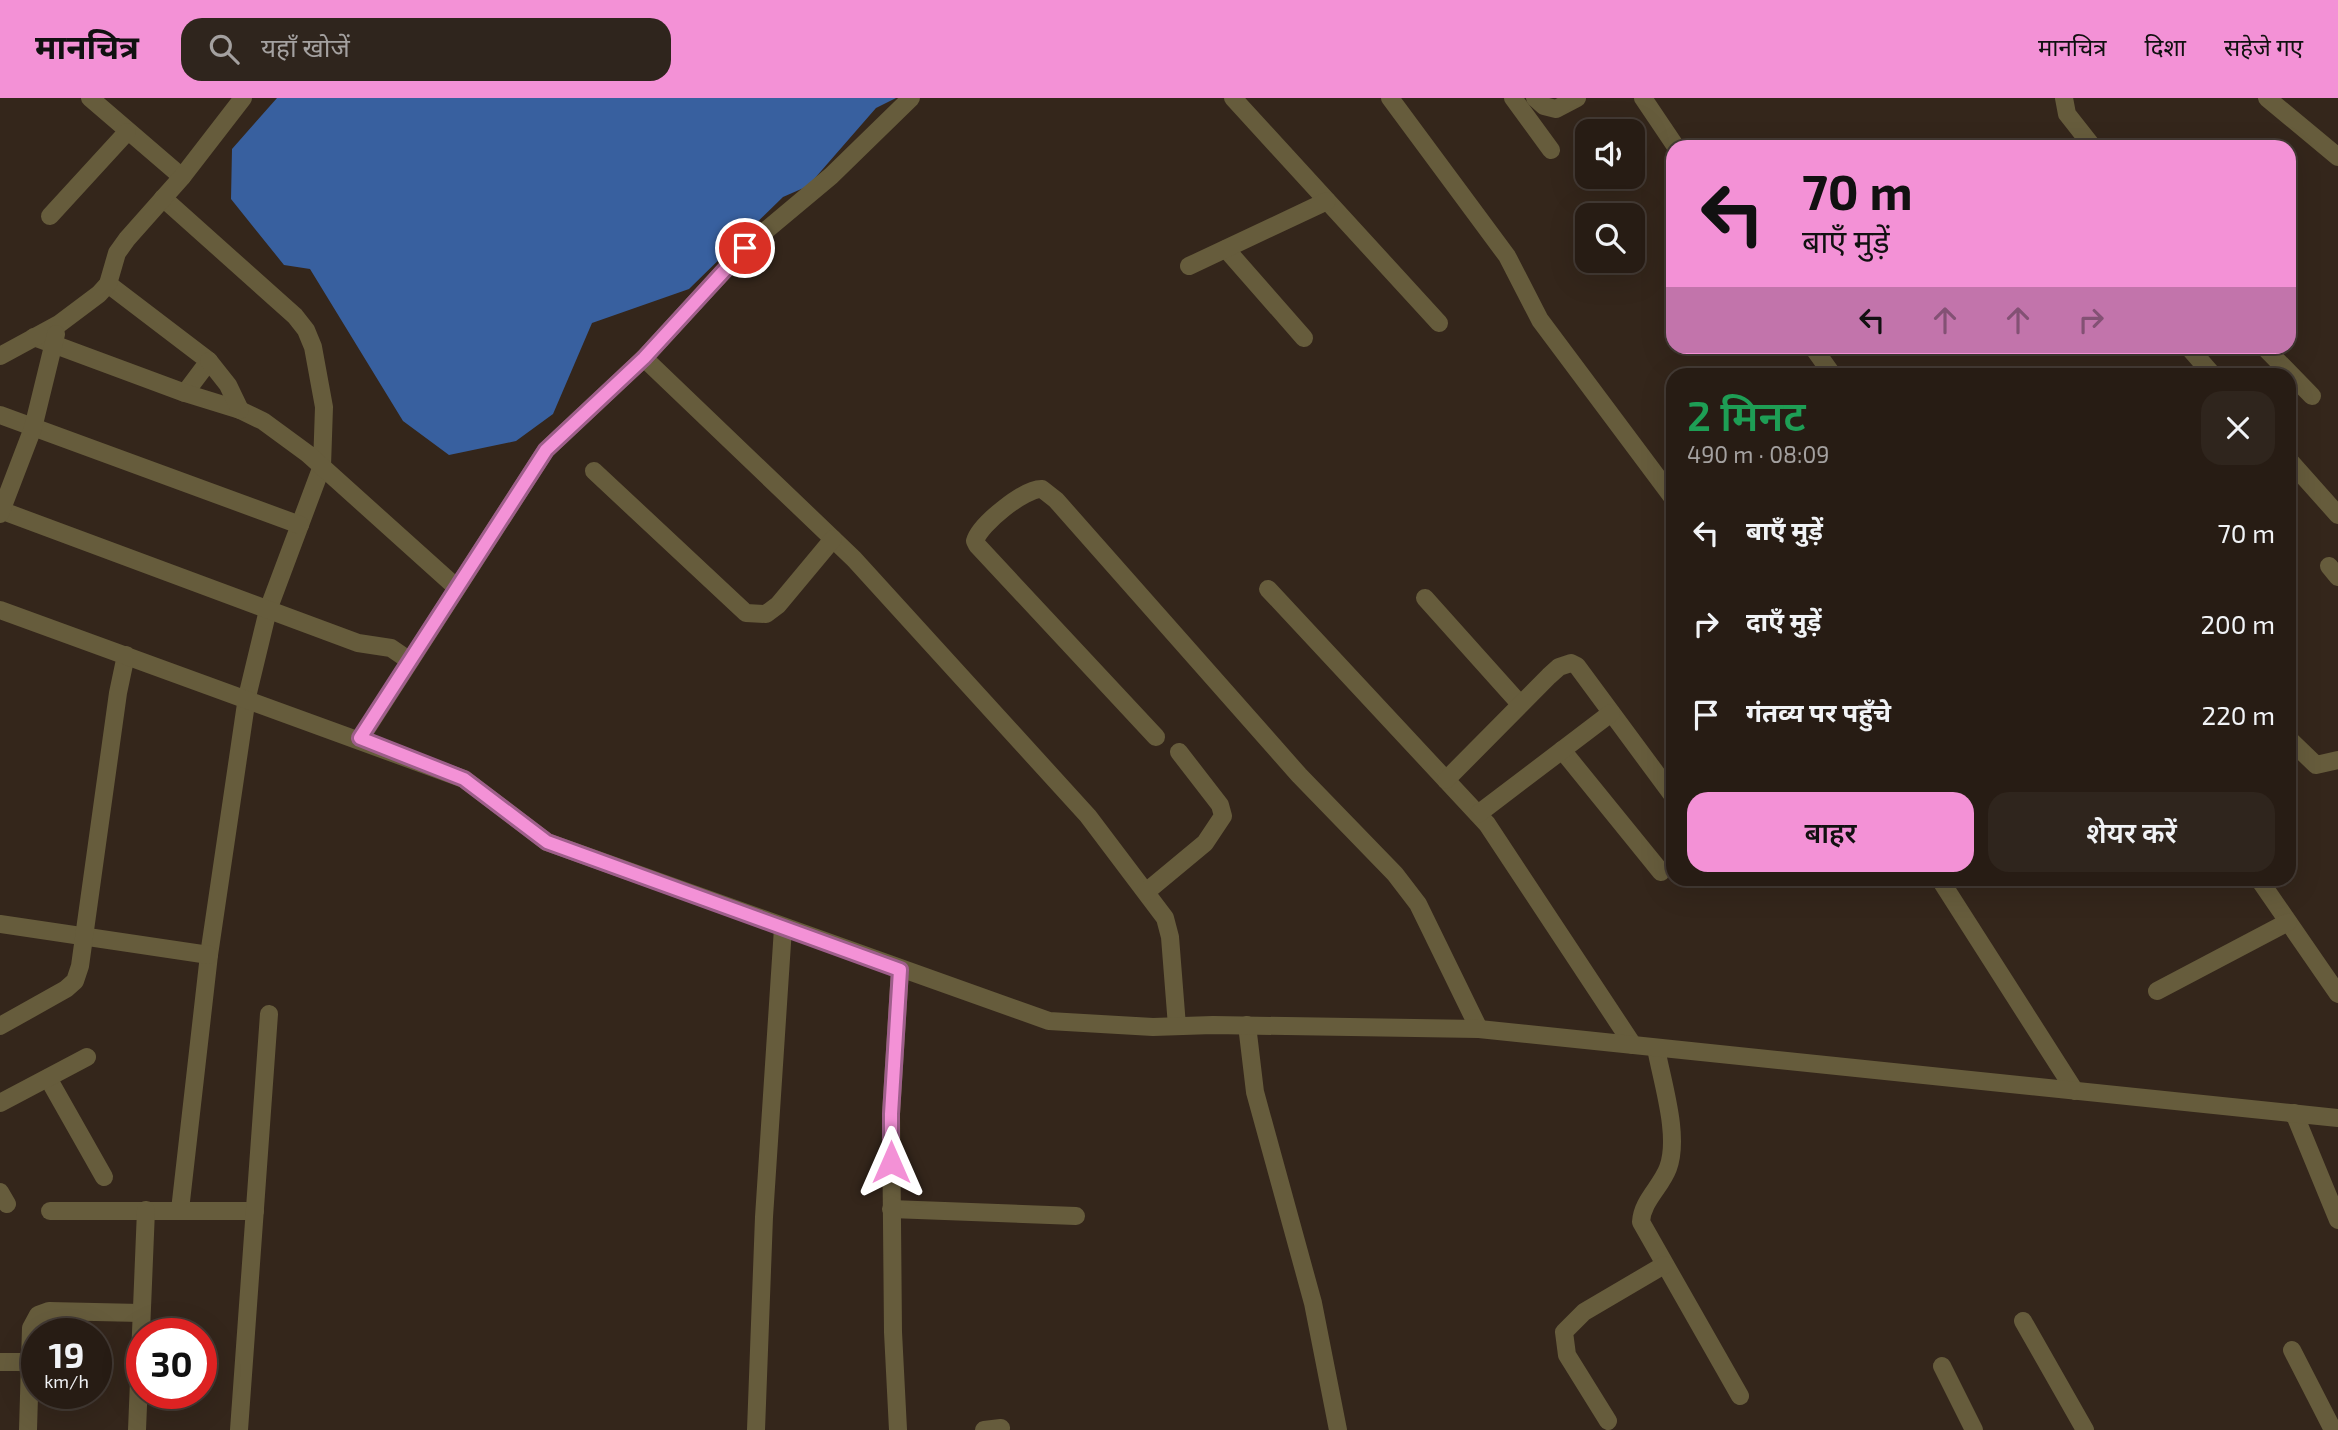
<!DOCTYPE html>
<html lang="hi">
<head>
<meta charset="utf-8">
<style>
  :root { --surface:#271c14; --page:#2f251d; --text:#f1f3f6; --muted:#a4a1a0; --line:#433a34; --accent:#f391d6 }
  body { margin:0; font-family:"Exo 2","Noto Sans Devanagari",sans-serif; background:var(--page); color:var(--text); height:100vh; display:flex; flex-direction:column; font-size:26px; white-space:nowrap }
  * { box-sizing:border-box; margin:0 }
  p { font-size:23px; color:var(--muted) }
  .icon { flex:none; width:38px; height:38px; fill:none; stroke:currentColor; stroke-width:2; stroke-linecap:round; stroke-linejoin:round }
  .map { position:relative; flex:1; overflow:hidden }
  .panel { position:absolute; left:1666px; top:270px; width:630px; height:518px; display:flex; flex-direction:column; background:var(--surface); border-radius:21px; box-shadow:0 7px 28px #0002,0 0 0 2px var(--line) }
  .panel>* { flex:none }
  .hud { position:absolute; left:1666px; top:42px; width:630px; height:214px; border-radius:21px; box-shadow:0 7px 28px #0002,0 0 0 2px var(--line); background:#f391d6; color:#111; overflow:hidden }
  .controls { position:absolute; left:1575px; top:21px; display:grid; gap:14px }
  .controls a { display:grid; place-items:center; width:70px; height:70px; border-radius:14px; background:var(--surface); box-shadow:0 7px 28px #0002,0 0 0 2px var(--line); font-size:35px }
  .speed { position:absolute; left:21px; top:1220px; display:flex; gap:14px; font-size:35px; font-weight:700; text-align:center }
  .speed>* { display:grid; place-content:center; width:91px; height:91px; border-radius:50%; background:var(--surface); box-shadow:0 7px 28px #0002,0 0 0 2px var(--line); line-height:1 }
  .speed small { font-size:18px; font-weight:400 }
  .speed .limit { border:10px solid #d22; background:#fff; color:#111 }
  .pin { position:absolute; display:grid; place-items:center; width:60px; height:60px; color:#fff; margin:-30px; border:4px solid #fff; border-radius:50%; box-shadow:0 2px 7px #0007 }
  .me { position:absolute; width:77px; margin:-38px; rotate:0deg; stroke-linejoin:round; filter:drop-shadow(0 0 5px #0008) }
  .turn { display:flex; align-items:center; gap:24px; height:147px; padding:0 21px; font-size:32px }
  .turn .icon { width:91px; height:91px; stroke-width:2.5 }
  .turn b { display:block; font-size:49px; line-height:60px }
  .lanes { display:flex; align-items:center; height:66px; padding:0 21px; background:#0003; justify-content:center; gap:35px; direction:ltr }
  .lanes .off { opacity:.35 }
  .round { display:grid; place-items:center; flex:none; width:74px; height:74px; border-radius:21px; background:var(--page) }
  .headline { display:flex; align-items:center; justify-content:space-between; height:119px; padding:0 21px }
  h1 { font-size:42px; font-weight:600; line-height:52px; color:#1e9e55 }
  .action { display:flex; gap:14px; margin-top:auto; padding:14px 21px }
  .action a { flex:1; height:80px; border-radius:21px; background:var(--accent); color:#111; font-size:28px; font-weight:600; line-height:80px; text-align:center }
  .action a+a { background:var(--page); color:var(--text) }
  ul { padding:0; list-style:none }
  li { display:flex; align-items:center; gap:21px; height:91px; padding:0 21px }
  li div { flex:1 }
  li b { display:block; font-size:26px }
  li em { font-style:normal }
  header { display:flex; align-items:center; gap:42px; box-sizing:border-box; height:98px; padding:0 35px; background:var(--accent); color:#111 }
  header strong { font-size:33px }
  nav { display:flex; gap:38px; margin-inline-start:auto; font-size:24px }
  .search { width:490px; height:63px; background:var(--page); display:flex; align-items:center; gap:18px; box-sizing:border-box; padding:0 24px; border-radius:21px; color:var(--muted); font-size:26px }
  .map>svg:first-child { display:block }
  .water { fill:#38609f }
  .lines { fill:none; stroke-linecap:round; stroke-linejoin:round }
  .minor { stroke:#665c3c; stroke-width:18 }
  .tertiary { stroke:#665c3c; stroke-width:18 }
  .route-casing { stroke:#9e5e8b; stroke-width:18 }
  .route { stroke:#f391d6; stroke-width:12 }
</style>
</head>
<body>
<header>
<strong>मानचित्र</strong>
<div class="search"><svg class="icon" aria-label="search" viewBox="0 0 24 24"><circle cx="10" cy="10" r="6"/><path d="M15 15l6 6"/></svg>यहाँ खोजें</div>
<nav><a>मानचित्र</a><a>दिशा</a><a>सहेजे गए</a></nav>
</header>
<div class="map">
<svg width="2338" height="1332" viewBox="0 0 2338 1332">
  <rect width="100%" height="100%" fill="#34261b"/>
  <path class="water" d="M277 0H896L876 10 808 88 783 99 689 191 592 225 553 316 516 343 449 357 403 323 310 171 284 167 231 101 232 51Z"/>
  <g class="lines">
    <g class="minor">
      <path d="M90 0 182 79"/>
      <path d="M1233 0 1439 225"/>
      <path d="M1390 0 1507 158 1540 222 1673 400"/>
      <path d="M1513 0 1551 52"/>
      <path d="M1535 0 1544 8 1556 11 1577 0"/>
      <path d="M1643 0 1676 49"/>
      <path d="M2064 0 2067 16 2093 49"/>
      <path d="M2267 0 2338 59"/>
      <path d="M163 100 295 218 306 232 313 249 324 309 322 368 268 512 247 599 209 857 180 1112"/>
      <path d="M50 118 127 34"/>
      <path d="M1226 151 1304 240"/>
      <path d="M1189 168 1327 103"/>
      <path d="M108 186 209 263 185 295"/>
      <path d="M34 239 185 295 240 312 263 323 308 356 457 490"/>
      <path d="M1812 248 1832 276"/>
      <path d="M2263 248 2312 298"/>
      <path d="M2191 252 2212 276"/>
      <path d="M0 258 59 226 99 196 108 186 117 155 127 141 182 79 243 0"/>
      <path d="M644 260 854 461 1088 718 1165 820 1170 839 1177 928"/>
      <path d="M209 263 228 287 240 312"/>
      <path d="M0 317 300 427"/>
      <path d="M2289 362 2338 417"/>
      <path d="M594 373 746 515 766 516 778 507 833 441"/>
      <path d="M0 412 358 545 391 550 410 563"/>
      <path d="M0 416 33 330 56 236"/>
      <path d="M2329 468 2338 479"/>
      <path d="M1268 491 1487 726 1633 947"/>
      <path d="M1425 500 1520 606"/>
      <path d="M1156 639 977 447 975 443C980 426 1025 390 1042 391L1056 402 1299 677 1395 776 1418 806 1479 931"/>
      <path d="M360 641 546 352 644 260 745 150 831 78 911 0"/>
      <path d="M2289 641 2316 667 2338 662"/>
      <path d="M1562 652 1661 774"/>
      <path d="M1446 682 1549 578 1559 569 1571 565 1577 568 1673 698"/>
      <path d="M1478 716 1611 615"/>
      <path d="M1939 780 2075 993"/>
      <path d="M2258 780 2338 896"/>
      <path d="M1146 794 1205 745 1223 718 1220 707 1179 654"/>
      <path d="M0 826 209 857"/>
      <path d="M2157 893 2288 824"/>
      <path d="M1247 927 1255 994 1313 1205 1338 1332"/>
      <path d="M0 928 66 891 75 883 80 868 118 595 126 557"/>
      <path d="M1656 950C1662 984 1680 1038 1668 1070 1661 1089 1642 1103 1641 1124L1740 1298"/>
      <path d="M48 980 104 1079"/>
      <path d="M0 1005 87 959"/>
      <path d="M2294 1015 2338 1122"/>
      <path d="M0 1094 7 1106"/>
      <path d="M891 1111 1076 1118"/>
      <path d="M50 1113H255"/>
      <path d="M2023 1223 2085 1332"/>
      <path d="M2292 1252 2333 1332"/>
      <path d="M0 1264H30"/>
      <path d="M1942 1268 1974 1332"/>
      <path d="M1608 1323 1567 1257 1564 1234 1584 1214 1664 1167"/>
      <path d="M28 1332 31 1230 38 1217 49 1213 141 1215"/>
      <path d="M137 1332 146 1112"/>
      <path d="M239 1332 269 916"/>
      <path d="M756 1332 764 1119 783 830"/>
      <path d="M898 1332 893 1234 891 1016 900 872"/>
      <path d="M984 1332 1001 1330"/>
    </g>
    <path class="tertiary" d="M0 512 464 681 547 744 1049 923 1153 929 1213 927 1479 931 2338 1020"/>
  </g>
  <g class="lines">
    <defs>
      <path id="route" d="M745 150 644 260 546 352 360 640 464 681 547 744 900 872 891 1016V1064"/>
    </defs>
    <use href="#route" class="route-casing"/>
    <use href="#route" class="route"/>
  </g>
</svg>
<div class="controls">
<a><svg class="icon" aria-label="sound" viewBox="0 0 24 24"><path d="M4 9h4l5-4v14l-5-4H4zM17 9q2 3 0 6"/></svg></a>
<a><svg class="icon" aria-label="search" viewBox="0 0 24 24"><circle cx="10" cy="10" r="6"/><path d="M15 15l6 6"/></svg></a>
</div>
<div class="speed"><div>19<small>km/h</small></div><div class="limit">30</div></div>
<div class="pin" style="left:745px;top:150px;background:#d93025"><svg class="icon" aria-label="arrive" viewBox="0 0 24 24"><path d="M6 21V4h12l-3 4 3 4H6"/></svg></div>
<svg class="me" style="left:891px;top:1064px" viewBox="-20 -20 40 40"><path d="M0-17L14 15 0 8-14 15z" fill="#f391d6" stroke="#fff" stroke-width="4"/></svg>
<div class="hud">
<div class="turn"><svg class="icon" aria-label="left" viewBox="0 0 24 24"><path d="M17 20v-9H6M10 6l-5 5 5 5"/></svg><div><b>70 m</b>बाएँ मुड़ें</div></div>
<div class="lanes"><svg class="icon" aria-label="left" viewBox="0 0 24 24"><path d="M17 20v-9H6M10 6l-5 5 5 5"/></svg><svg class="icon off" aria-label="ahead" viewBox="0 0 24 24"><path d="M12 20V5M6 11l6-6 6 6"/></svg><svg class="icon off" aria-label="ahead" viewBox="0 0 24 24"><path d="M12 20V5M6 11l6-6 6 6"/></svg><svg class="icon off" aria-label="right" viewBox="0 0 24 24"><path d="M7 20v-9h11M14 6l5 5-5 5"/></svg></div>
</div>
<section class="panel">
<div class="headline"><div><h1>2 मिनट</h1><p>490 m · 08:09</p></div><a class="round"><svg class="icon" aria-label="close" viewBox="0 0 24 24"><path d="M6 6l12 12M18 6L6 18"/></svg></a></div>
<ul>
<li><svg class="icon" aria-label="left" viewBox="0 0 24 24"><path d="M17 20v-9H6M10 6l-5 5 5 5"/></svg><div><b>बाएँ मुड़ें</b></div><em>70 m</em></li>
<li><svg class="icon" aria-label="right" viewBox="0 0 24 24"><path d="M7 20v-9h11M14 6l5 5-5 5"/></svg><div><b>दाएँ मुड़ें</b></div><em>200 m</em></li>
<li><svg class="icon" aria-label="arrive" viewBox="0 0 24 24"><path d="M6 21V4h12l-3 4 3 4H6"/></svg><div><b>गंतव्य पर पहुँचे</b></div><em>220 m</em></li>
</ul>
<div class="action"><a>बाहर</a><a>शेयर करें</a></div>
</section>
</div>
</body>
</html>
